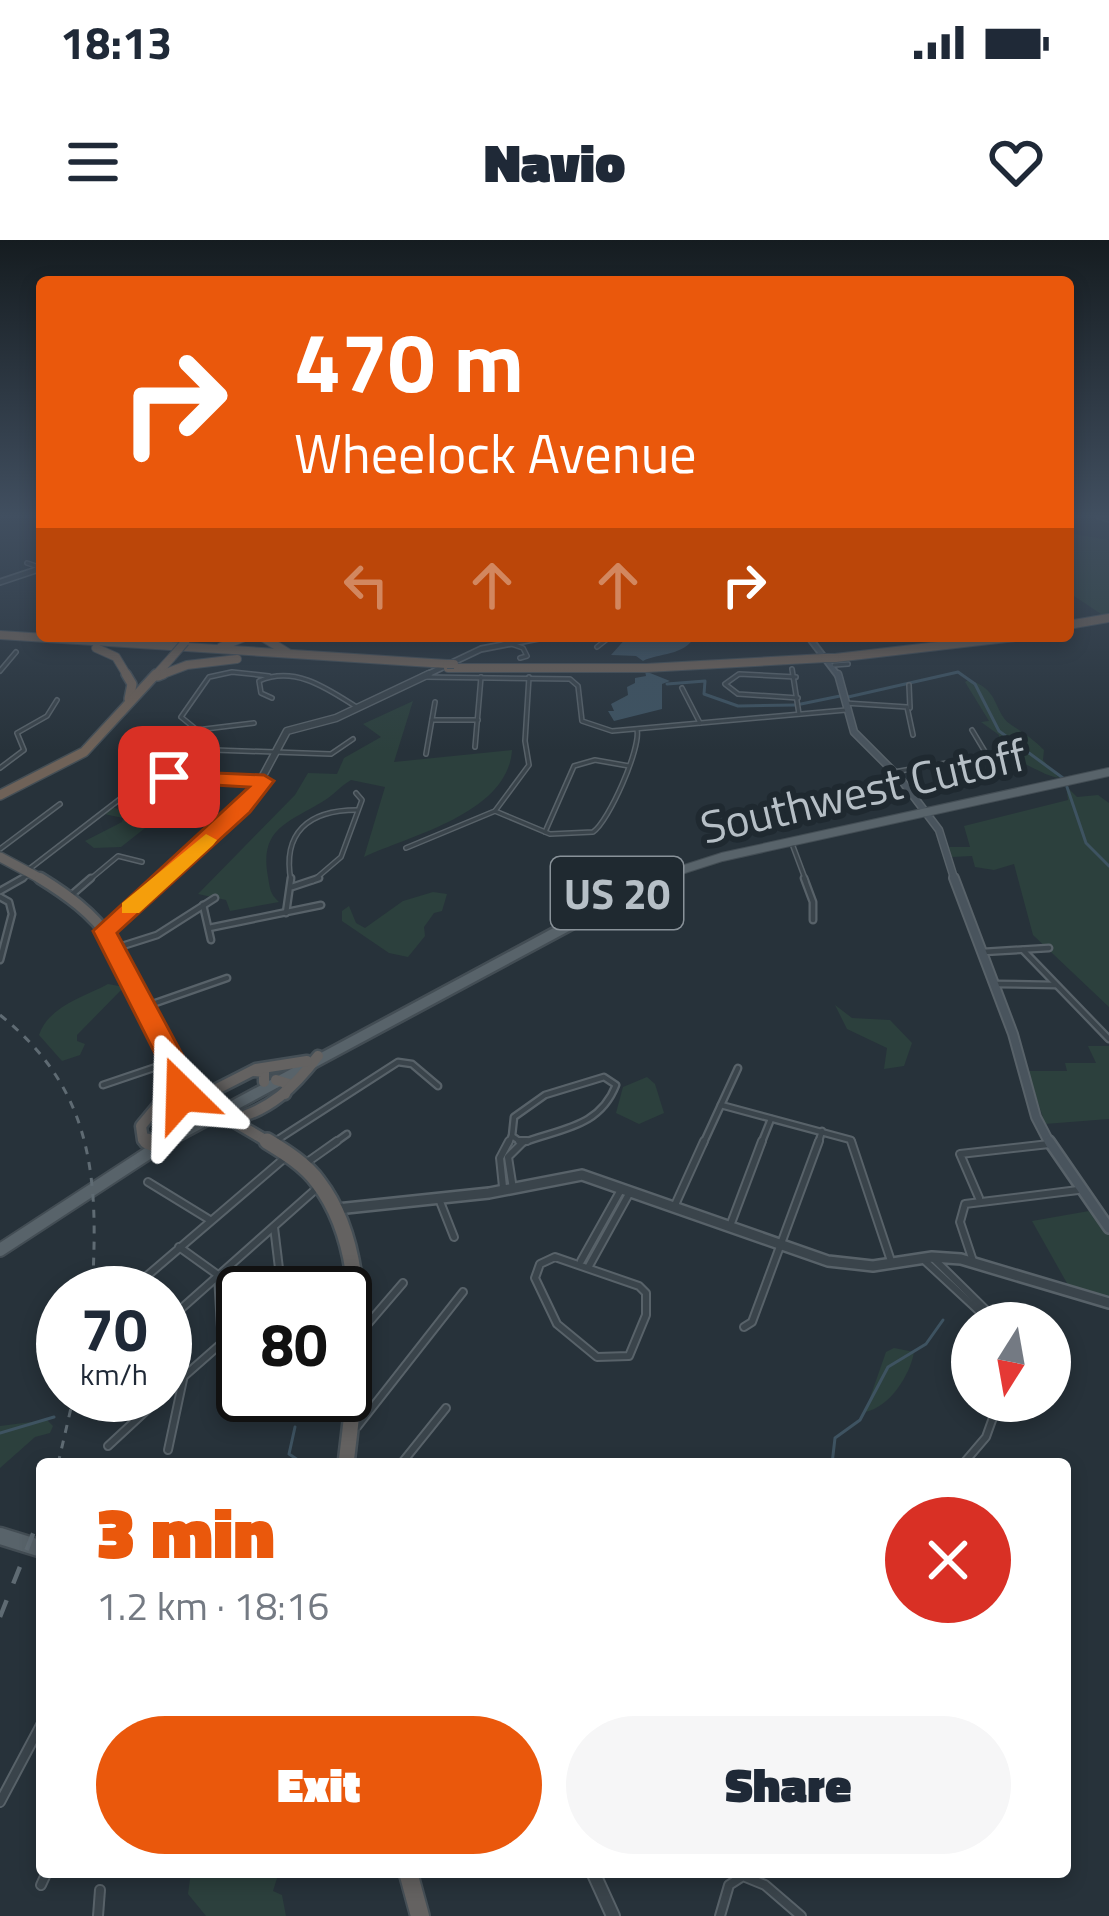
<!DOCTYPE html>
<html lang="en">
<head>
<meta charset="utf-8">
<style>
  :root { --surface:#fff; --page:#f6f6f7; --text:#1f2937; --muted:#747a83; --accent:#ea580c }
  body { margin:0; font-family:"Titillium Web",sans-serif; background:var(--page); color:var(--text); height:100vh; display:flex; flex-direction:column; font-size:45px; white-space:nowrap }
  * { box-sizing:border-box; margin:0 }
  p { font-size:39px; color:var(--muted) }
  .icon { flex:none; width:66px; height:66px; fill:none; stroke:currentColor; stroke-width:2; stroke-linecap:round; stroke-linejoin:round }
  .map { position:relative; flex:1; overflow:hidden }
  .details { position:absolute; left:36px; top:1218px; width:1035px; height:420px; display:flex; flex-direction:column; background:var(--surface); border-radius:12px; box-shadow:0 6px 18px #0003 }
  .details>* { flex:none }
  .hud { position:absolute; left:36px; top:36px; width:1038px; height:366px; border-radius:12px; box-shadow:0 6px 18px #0003; background:#ea580c; color:#fff; overflow:hidden }
  .needle { width:78px; rotate:191deg }
  .fabs { position:absolute; left:951px; top:1062px; display:grid; gap:24px }
  .fabs a { display:grid; place-items:center; width:120px; height:120px; border-radius:50%; background:var(--surface); box-shadow:0 6px 18px #0003; font-size:60px }
  .speed { position:absolute; left:36px; top:1026px; display:flex; gap:24px; font-size:60px; font-weight:700; text-align:center }
  .speed>* { display:grid; place-content:center; width:156px; height:156px; border-radius:50%; background:var(--surface); box-shadow:0 6px 18px #0003; line-height:1 }
  .speed small { font-size:30px; font-weight:400 }
  .speed .limit { border:6px solid #111; border-radius:18px; background:#fff; color:#111 }
  .pin { position:absolute; display:grid; place-items:center; width:102px; height:102px; color:#fff; margin:-51px; border-radius:24px; box-shadow:0 6px 18px #0006 }
  .me { position:absolute; width:132px; margin:-66px; rotate:338deg; stroke-linejoin:round; filter:drop-shadow(0 0 9px #0008) }
  .turn { display:flex; align-items:center; gap:42px; height:252px; padding:0 60px; font-size:54px }
  .turn .icon { width:156px; height:156px; stroke-width:2.5 }
  .turn b { display:block; font-size:84px; line-height:102px }
  .lanes { display:flex; align-items:center; height:114px; padding:0 60px; background:#0003; justify-content:center; gap:60px; direction:ltr }
  .lanes .off { opacity:.35 }
  .round { display:grid; place-items:center; flex:none; width:126px; height:126px; border-radius:63px; background:var(--page) }
  .overview { display:flex; align-items:center; justify-content:space-between; height:204px; padding:0 60px }
  h1 { font-size:72px; font-weight:800; line-height:90px; color:var(--accent) }
  .primary-button { display:flex; gap:24px; margin-top:auto; padding:24px 60px }
  .primary-button a { flex:1; height:138px; border-radius:72px; background:var(--accent); color:#fff; font-size:48px; font-weight:800; line-height:138px; text-align:center }
  .primary-button a+a { background:var(--page); color:var(--text) }
  .status { display:flex; justify-content:space-between; align-items:center; height:84px; padding:0 60px; background:var(--surface); direction:ltr }
  .status svg { height:33px; fill:currentColor }
  header { display:flex; justify-content:space-between; align-items:center; height:156px; padding:0 60px; background:var(--surface); font-size:54px; font-weight:800 }
  .map>svg:first-child { display:block }
  .green { fill:#2c403d }
  .water { fill:#3e5361 }
  .lines { fill:none; stroke-linecap:round; stroke-linejoin:round }
  .stream { stroke:#3e5361; stroke-width:3 }
  .minor-far3-casing { stroke:#586269; stroke-width:6 }
  .minor-far2-casing { stroke:#586269; stroke-width:9 }
  .minor-far1-casing { stroke:#586269; stroke-width:10 }
  .minor-casing { stroke:#586269; stroke-width:12 }
  .tertiary-far4-casing { stroke:#586269; stroke-width:8 }
  .tertiary-far3-casing { stroke:#586269; stroke-width:9 }
  .tertiary-far2-casing { stroke:#586269; stroke-width:12 }
  .tertiary-far1-casing { stroke:#586269; stroke-width:14 }
  .tertiary-casing { stroke:#586269; stroke-width:16 }
  .secondary-far3-casing { stroke:#586269; stroke-width:8 }
  .secondary-far2-casing { stroke:#586269; stroke-width:9 }
  .secondary-far1-casing { stroke:#586269; stroke-width:12 }
  .secondary-casing { stroke:#586269; stroke-width:14 }
  .primary-far3-casing { stroke:#434d54; stroke-width:10 }
  .primary-far2-casing { stroke:#434d54; stroke-width:15 }
  .primary-far1-casing { stroke:#434d54; stroke-width:16 }
  .primary-casing { stroke:#434d54; stroke-width:21 }
  .trunk-far3-casing { stroke:#454f56; stroke-width:12 }
  .trunk-far2-casing { stroke:#454f56; stroke-width:15 }
  .trunk-far1-casing { stroke:#454f56; stroke-width:20 }
  .trunk-casing { stroke:#454f56; stroke-width:22 }
  .motorway-far1-casing { stroke:#454f56; stroke-width:10 }
  .motorway-casing { stroke:#454f56; stroke-width:12 }
  .minor-far3 { stroke:#3a444b; stroke-width:3 }
  .minor-far2 { stroke:#3a444b; stroke-width:4.5 }
  .minor-far1 { stroke:#3a444b; stroke-width:6 }
  .minor { stroke:#3a444b; stroke-width:8 }
  .tertiary-far4 { stroke:#3a444b; stroke-width:4.5 }
  .tertiary-far3 { stroke:#3a444b; stroke-width:6 }
  .tertiary-far2 { stroke:#3a444b; stroke-width:8 }
  .tertiary-far1 { stroke:#3a444b; stroke-width:9 }
  .tertiary { stroke:#3a444b; stroke-width:12 }
  .secondary-far3 { stroke:#49545d; stroke-width:4.5 }
  .secondary-far2 { stroke:#49545d; stroke-width:6 }
  .secondary-far1 { stroke:#49545d; stroke-width:8 }
  .secondary { stroke:#49545d; stroke-width:9 }
  .primary-far3 { stroke:#58636a; stroke-width:8 }
  .primary-far2 { stroke:#58636a; stroke-width:10 }
  .primary-far1 { stroke:#58636a; stroke-width:12 }
  .primary { stroke:#58636a; stroke-width:16 }
  .trunk-far3 { stroke:#646261; stroke-width:9 }
  .trunk-far2 { stroke:#646261; stroke-width:10 }
  .trunk-far1 { stroke:#646261; stroke-width:15 }
  .trunk { stroke:#646261; stroke-width:18 }
  .motorway-far1 { stroke:#6f6258; stroke-width:8 }
  .motorway { stroke:#6f6258; stroke-width:9 }
  .rail-far1 { stroke:#5f6b73; stroke-width:3; stroke-dasharray:8 8; stroke-linecap:butt }
  .rail { stroke:#5f6b73; stroke-width:4.5; stroke-dasharray:18 18; stroke-linecap:butt }
  .trunk-bridge-casing { stroke:#454f56; stroke-width:15; stroke-linecap:butt }
  .motorway-bridge-casing { stroke:#454f56; stroke-width:10; stroke-linecap:butt }
  .trunk-bridge { stroke:#646261; stroke-width:10 }
  .motorway-bridge { stroke:#6f6258; stroke-width:8 }
  .route { fill:#ea580c; stroke:#983908; stroke-width:3 }
  .slow { fill:#f59e0b }
  .labels { text-anchor:middle; dominant-baseline:central; stroke-width:12; stroke-linejoin:round; paint-order:stroke }
  .shield { fill:#1f2930; stroke:#899299; stroke-width:3 }
  .shield-label { font-size:42px; font-weight:bold; fill:#b6bfc6 }
  .street-label { font-size:45px; fill:#b6bfc6; stroke:#1f2930 }
</style>
</head>
<body>
<div class="status"><b>18:13</b><svg viewBox="0 0 49 12"><path d="M0 12V9h3v3zM5 12V6h3v6zM10 12V3h3v9zM15 12V0h3v12zM26 1h20v11H26zM47 4h2v5h-2z"/></svg></div>
<header><svg class="icon" aria-label="menu" viewBox="0 0 24 24"><path d="M4 6h16M4 12h16M4 18h16"/></svg>Navio<svg class="icon" aria-label="heart" viewBox="0 0 24 24"><path d="M12 20l-8-8c-3-5 5-10 8-4 3-6 11-1 8 4z"/></svg></header>
<div class="map">
<svg width="1109" height="1676" viewBox="0 0 1109 1676">
  <rect width="100%" height="100%" fill="#27323a"/>
  <g class="green">
    <path d="M1068 293 1109 300V374L1104 376 1068 352Z"/>
    <path d="M968 440C1002 449 992 474 1013 486 1025 494 1033 499 1044 510L1043 520 1059 538C1042 536 1023 518 1002 519L996 509 999 495 981 482 989 481 965 442Z"/>
    <path d="M413 461 394 522 512 510C508 573 412 595 364 617L385 547 351 540C339 547 333 556 322 562 287 583 259 589 268 637 270 649 270 654 279 662L230 671 226 660 198 654 295 555 308 533 337 534 344 518 381 497 363 484Z"/>
    <path d="M1066 546 1077 557 1098 555 1109 563V767L1033 695 1014 624 994 630 975 627 972 616 952 617 949 607H970L964 586 1068 560Z"/>
    <path d="M155 560 161 566H173L121 607 94 608 85 601 122 582 123 578 104 574 112 567 144 578 152 572 144 568Z"/>
    <path d="M433 652 447 654 442 671 434 673 424 687 425 696 408 717 389 713 342 681V671L349 666 356 683 365 688 403 661Z"/>
    <path d="M108 744 124 747 77 795V801L85 804 80 815 62 821 39 795C49 766 82 758 108 744Z"/>
    <path d="M835 765 852 778 890 780 912 803 904 826 884 829 887 808 847 789Z"/>
    <path d="M1088 806H1109V879L1045 884 1028 831H1067L1065 823H1096Z"/>
    <path d="M647 837 655 844 664 873 639 884 616 873 623 847Z"/>
    <path d="M1089 971 1109 994V1058L1068 1045 1032 981Z"/>
    <path d="M894 1108 914 1112C910 1135 890 1167 865 1172L886 1112Z"/>
    <path d="M47 1180 53 1186 50 1193 35 1197 0 1228V1186Z"/>
    <path d="M191 1632H279L273 1651 282 1655 286 1676H206L188 1654Z"/>
  </g>
  <g class="water">
    <path d="M628 396H695C685 416 658 413 643 421L636 416 611 415Z"/>
    <path d="M645 431 670 441 662 444V469L614 481 608 471H614L611 464 628 455 627 447 635 443V438L646 436Z"/>
  </g>
  <g class="lines">
    <g class="stream">
      <path d="M667 444 705 441 704 454 738 466 795 465"/>
      <path d="M848 457 958 432 975 444 999 491 1063 538"/>
      <path d="M801 464 840 456"/>
      <path d="M1067 547 1086 603 1109 626"/>
      <path d="M229 1111 243 1110"/>
      <path d="M165 1123 189 1112"/>
      <path d="M97 1171 134 1155"/>
      <path d="M297 1175 298 1155"/>
      <path d="M295 1187 289 1214 304 1224"/>
      <path d="M0 1193 54 1177"/>
      <path d="M832 1224 835 1198 860 1180 888 1127 926 1104 943 1080"/>
    </g>
    <defs>
      <g id="minor-far3">
        <path d="M1099 277 1109 280"/>
        <path d="M27 323 42 328"/>
        <path d="M489 396 523 408 527 416 520 418"/>
        <path d="M597 407 611 396"/>
        <path d="M834 425 848 424"/>
        <path d="M792 429 799 474"/>
        <path d="M0 431 16 412"/>
        <path d="M425 437 570 439 578 446 582 481 612 491 846 470"/>
        <path d="M796 437 739 434 725 444 738 454 798 458"/>
        <path d="M909 445 910 468"/>
        <path d="M682 448 700 483"/>
        <path d="M272 458 261 453 259 441C295 425 328 449 358 468"/>
        <path d="M845 463 907 467 913 495"/>
        <path d="M432 480H478"/>
        <path d="M197 490 254 483"/>
        <path d="M972 490 987 515"/>
        <path d="M475 507 481 437"/>
        <path d="M186 509 331 514 353 499"/>
        <path d="M426 514 435 462"/>
        <path d="M0 528 24 510 17 493 47 476 57 460"/>
        <path d="M894 532 987 516"/>
        <path d="M127 536 264 541"/>
        <path d="M169 537 197 490 181 477 209 437 232 432 269 436"/>
        <path d="M495 571 550 594 593 592C609 581 641 508 637 490"/>
        <path d="M545 592 574 526 595 520 629 526"/>
        <path d="M791 601 806 641"/>
        <path d="M406 608 495 571 529 525 525 501 529 437"/>
        <path d="M0 609 60 564"/>
        <path d="M28 630 133 549"/>
        <path d="M18 641 31 634"/>
        <path d="M88 641 118 616 142 622"/>
        <path d="M291 641C282 593 308 570 357 570"/>
        <path d="M313 641 341 617 362 560 356 553"/>
      </g>
      <g id="minor-far2">
        <path d="M804 638 813 662V680"/>
        <path d="M292 647 319 638"/>
        <path d="M0 651 23 638"/>
        <path d="M0 657 9 662 12 674 0 720"/>
        <path d="M68 658 91 638"/>
        <path d="M203 665 211 700"/>
        <path d="M286 673 291 638"/>
        <path d="M209 688 321 665"/>
        <path d="M116 708 157 695 215 658"/>
        <path d="M1023 710 1109 799"/>
        <path d="M983 712 1049 708"/>
        <path d="M996 744 1056 745"/>
        <path d="M144 767 227 738"/>
        <path d="M604 837 616 845C599 888 561 888 522 903L512 896 514 877 545 855Z"/>
        <path d="M103 845 171 822"/>
        <path d="M721 865 851 900 852 904"/>
        <path d="M277 900 398 822 412 824 438 846"/>
        <path d="M333 904 347 894"/>
        <path d="M508 904 512 896"/>
        <path d="M703 904 738 828"/>
        <path d="M761 904 771 879"/>
        <path d="M818 904 822 891"/>
      </g>
      <g id="minor-far1">
        <path d="M519 901H527"/>
        <path d="M851 901 892 1024"/>
        <path d="M306 923 337 901"/>
        <path d="M148 942 210 980"/>
        <path d="M503 947 500 918 509 901"/>
        <path d="M513 949 508 917 522 903"/>
        <path d="M979 958 960 914 1049 904"/>
        <path d="M439 959 454 997"/>
        <path d="M675 965 704 901"/>
        <path d="M730 986 762 901"/>
        <path d="M274 987 282 1053"/>
        <path d="M179 1007 218 1035 224 1141"/>
        <path d="M555 1017 639 1046 646 1053V1075L629 1116 597 1117 557 1084 535 1038 540 1024Z"/>
        <path d="M932 1017 995 1079 1015 1083"/>
        <path d="M924 1020 992 1083"/>
        <path d="M581 1021 622 948"/>
        <path d="M973 1021 960 982 965 964 1078 950"/>
        <path d="M589 1026 630 952"/>
        <path d="M127 1053 287 916"/>
        <path d="M165 1083 316 949"/>
        <path d="M228 1085 243 1081"/>
        <path d="M744 1087 752 1082 819 901"/>
        <path d="M360 1093 403 1043"/>
        <path d="M1050 1109V1145"/>
        <path d="M165 1153 223 1102"/>
        <path d="M981 1161 1010 1174 1038 1161"/>
        <path d="M357 1187 463 1052"/>
        <path d="M108 1206 163 1155"/>
        <path d="M168 1210 184 1135"/>
        <path d="M401 1224 446 1168"/>
        <path d="M963 1224 986 1197 995 1172"/>
      </g>
      <g id="minor">
        <path d="M0 1562 42 1483"/>
        <path d="M41 1645 47 1632"/>
        <path d="M98 1676 100 1650"/>
        <path d="M720 1676 729 1645 743 1636 765 1645 801 1676"/>
      </g>
      <g id="tertiary-far4">
        <path d="M0 342 42 328"/>
        <path d="M422 437 481 409 549 396"/>
      </g>
      <path id="tertiary-far3" d="M159 641 250 560 287 491 336 478 429 434"/>
      <path id="tertiary-far2" d="M104 691 163 638"/>
      <path id="tertiary-far1" d="M337 969 489 953 582 935 828 1021 873 1026 932 1017 961 1019 1109 1063"/>
      <path id="tertiary" d="M593 1632 613 1676"/>
      <path id="secondary-far3" d="M808 396 839 437"/>
      <path id="secondary-far2" d="M838 434 854 492 899 537 939 590 955 641"/>
      <path id="secondary-far1" d="M954 638 1013 794 1036 877 1050 904"/>
      <path id="secondary" d="M1049 901 1109 988"/>
      <path id="primary-far3" d="M647 641 722 617 1109 532"/>
      <path id="primary-far2" d="M162 904 657 638"/>
      <path id="primary-far1" d="M0 1010 167 901"/>
      <path id="primary" d="M0 1296 42 1309"/>
      <path id="trunk-far3" d="M0 617 45 641"/>
      <g id="trunk-far2">
        <path d="M40 638C66 654 93 673 110 699 148 755 154 822 208 867"/>
        <path d="M253 831 264 832V842"/>
        <path d="M276 840 289 844 285 854"/>
        <path d="M226 877 272 904"/>
        <path d="M230 880C270 871 294 847 318 816"/>
        <path d="M152 903 143 900 141 886 165 857 205 855 256 829 307 821"/>
      </g>
      <g id="trunk-far1">
        <path d="M147 901 152 903"/>
        <path d="M267 901C285 912 306 925 318 942 375 1016 356 1138 346 1224"/>
      </g>
      <path id="trunk" d="M408 1632 420 1676"/>
      <g id="motorway-far1">
        <path d="M1068 385 1109 378"/>
        <path d="M0 395 447 424"/>
        <path d="M261 396 288 413"/>
        <path d="M221 407 247 396"/>
        <path d="M96 408 116 417 128 437"/>
        <path d="M835 418 1024 396"/>
        <path d="M448 428H646L825 418"/>
        <path d="M158 436 187 425 237 419"/>
        <path d="M154 437 172 417"/>
      </g>
      <g id="motorway">
        <path d="M126 434 132 444 129 459"/>
        <path d="M158 436 163 434"/>
        <path d="M0 555 84 512 156 434"/>
      </g>
    </defs>
    <use href="#minor-far3" class="minor-far3-casing"/>
    <use href="#minor-far2" class="minor-far2-casing"/>
    <use href="#minor-far1" class="minor-far1-casing"/>
    <use href="#minor" class="minor-casing"/>
    <use href="#tertiary-far4" class="tertiary-far4-casing"/>
    <use href="#tertiary-far3" class="tertiary-far3-casing"/>
    <use href="#tertiary-far2" class="tertiary-far2-casing"/>
    <use href="#tertiary-far1" class="tertiary-far1-casing"/>
    <use href="#tertiary" class="tertiary-casing"/>
    <use href="#secondary-far3" class="secondary-far3-casing"/>
    <use href="#secondary-far2" class="secondary-far2-casing"/>
    <use href="#secondary-far1" class="secondary-far1-casing"/>
    <use href="#secondary" class="secondary-casing"/>
    <use href="#primary-far3" class="primary-far3-casing"/>
    <use href="#primary-far2" class="primary-far2-casing"/>
    <use href="#primary-far1" class="primary-far1-casing"/>
    <use href="#primary" class="primary-casing"/>
    <use href="#trunk-far3" class="trunk-far3-casing"/>
    <use href="#trunk-far2" class="trunk-far2-casing"/>
    <use href="#trunk-far1" class="trunk-far1-casing"/>
    <use href="#trunk" class="trunk-casing"/>
    <use href="#motorway-far1" class="motorway-far1-casing"/>
    <use href="#motorway" class="motorway-casing"/>
    <use href="#minor-far3" class="minor-far3"/>
    <use href="#minor-far2" class="minor-far2"/>
    <use href="#minor-far1" class="minor-far1"/>
    <use href="#minor" class="minor"/>
    <use href="#tertiary-far4" class="tertiary-far4"/>
    <use href="#tertiary-far3" class="tertiary-far3"/>
    <use href="#tertiary-far2" class="tertiary-far2"/>
    <use href="#tertiary-far1" class="tertiary-far1"/>
    <use href="#tertiary" class="tertiary"/>
    <use href="#secondary-far3" class="secondary-far3"/>
    <use href="#secondary-far2" class="secondary-far2"/>
    <use href="#secondary-far1" class="secondary-far1"/>
    <use href="#secondary" class="secondary"/>
    <use href="#primary-far3" class="primary-far3"/>
    <use href="#primary-far2" class="primary-far2"/>
    <use href="#primary-far1" class="primary-far1"/>
    <use href="#primary" class="primary"/>
    <use href="#trunk-far3" class="trunk-far3"/>
    <use href="#trunk-far2" class="trunk-far2"/>
    <use href="#trunk-far1" class="trunk-far1"/>
    <use href="#trunk" class="trunk"/>
    <use href="#motorway-far1" class="motorway-far1"/>
    <use href="#motorway" class="motorway"/>
    <g class="rail-far1">
      <path d="M0 775C94 850 99 939 92 1053"/>
      <path d="M58 1224 74 1155"/>
    </g>
    <path class="rail" d="M0 1377 42 1271"/>
    <defs>
      <path id="trunk-bridge" d="M208 867 226 877"/>
      <g id="motorway-bridge">
        <path d="M172 417 185 402"/>
        <path d="M825 418H835"/>
        <path d="M447 424H454"/>
      </g>
    </defs>
    <use href="#trunk-bridge" class="trunk-bridge-casing"/>
    <use href="#motorway-bridge" class="motorway-bridge-casing"/>
    <use href="#trunk-bridge" class="trunk-bridge"/>
    <use href="#motorway-bridge" class="motorway-bridge"/>
  </g>
  <linearGradient id="sky" x2="0" y2="1"><stop stop-color="#151c20"/><stop offset="0.54" stop-color="#414f60"/><stop offset="1" stop-color="#414f60" stop-opacity="0"/></linearGradient>
  <rect width="1109" height="511" fill="url(#sky)"/>
  <path class="route" d="M169 531 264 535 274 541 250 572 117 693 204 855 190 865 172 861 168 854 172 847 93 691 249 547 162 542V533Z"/>
  <path class="slow" d="M206 594 217 600 213 605 139 673H122V663Z"/>
  <g class="labels">
    <rect class="shield" x="551" y="617" width="132" height="72" rx="9"/>
    <g class="shield-label">
      <text x="617" y="653">US 20</text>
    </g>
    <g class="street-label">
      <text transform="translate(863 550) rotate(-13)">Southwest Cutoff</text>
    </g>
  </g>
</svg>
<div class="fabs">
<a><svg class="needle" viewBox="-14 -14 28 28"><path d="M0-13l5 13h-10z" fill="#e53935"/><path d="M0 13l5-13h-10z" fill="#747a83"/></svg></a>
</div>
<div class="speed"><div>70<small>km/h</small></div><div class="limit">80</div></div>
<div class="pin" style="left:169px;top:537px;background:#d93025"><svg class="icon" aria-label="arrive" viewBox="0 0 24 24"><path d="M6 21V4h12l-3 4 3 4H6"/></svg></div>
<svg class="me" style="left:182px;top:854px" viewBox="-20 -20 40 40"><path d="M0-17L14 15 0 8-14 15z" fill="#ea580c" stroke="#fff" stroke-width="4"/></svg>
<div class="hud">
<div class="turn"><svg class="icon" aria-label="right" viewBox="0 0 24 24"><path d="M7 20v-9h11M14 6l5 5-5 5"/></svg><div><b>470 m</b>Wheelock Avenue</div></div>
<div class="lanes"><svg class="icon off" aria-label="left" viewBox="0 0 24 24"><path d="M17 20v-9H6M10 6l-5 5 5 5"/></svg><svg class="icon off" aria-label="ahead" viewBox="0 0 24 24"><path d="M12 20V5M6 11l6-6 6 6"/></svg><svg class="icon off" aria-label="ahead" viewBox="0 0 24 24"><path d="M12 20V5M6 11l6-6 6 6"/></svg><svg class="icon" aria-label="right" viewBox="0 0 24 24"><path d="M7 20v-9h11M14 6l5 5-5 5"/></svg></div>
</div>
<section class="details">
<div class="overview"><div><h1>3 min</h1><p>1.2 km · 18:16</p></div><a class="round" style="background:#d93025;color:#fff"><svg class="icon" aria-label="close" viewBox="0 0 24 24"><path d="M6 6l12 12M18 6L6 18"/></svg></a></div>
<div class="primary-button"><a>Exit</a><a>Share</a></div>
</section>
</div>
</body>
</html>
